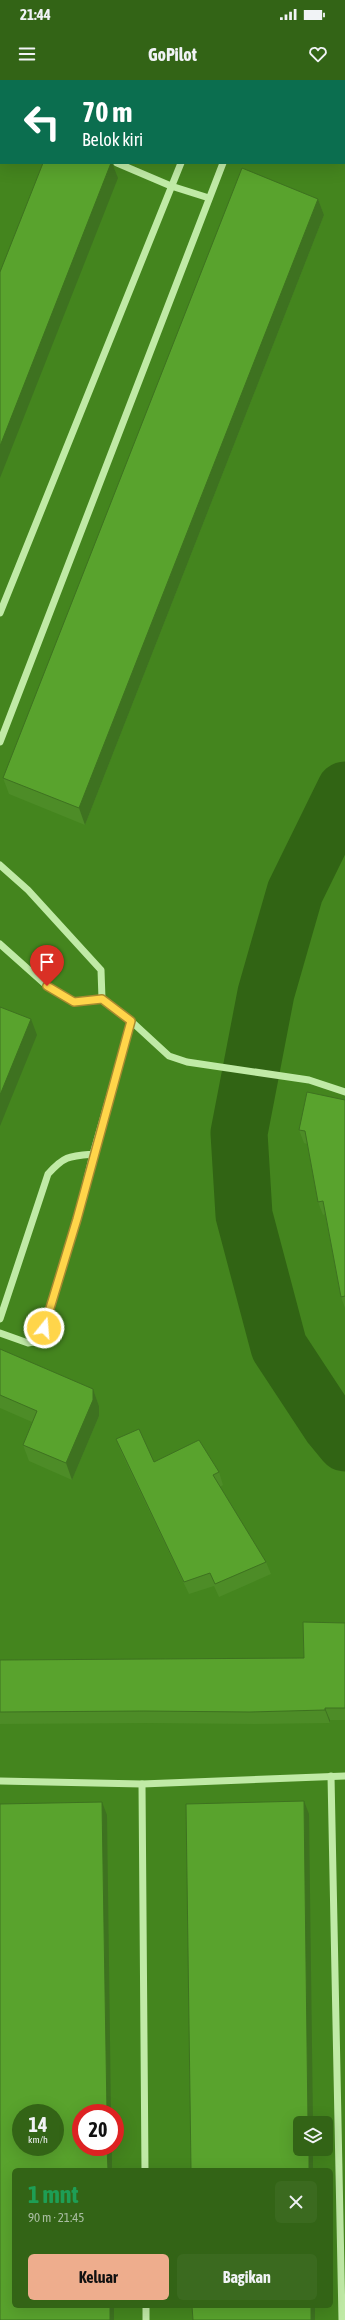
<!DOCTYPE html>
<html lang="id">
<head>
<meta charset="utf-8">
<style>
  :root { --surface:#336416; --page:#3b6a1f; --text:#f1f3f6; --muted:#a9bda1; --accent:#eead8d }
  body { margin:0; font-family:"Asap Condensed",sans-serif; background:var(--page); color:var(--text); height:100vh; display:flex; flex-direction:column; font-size:15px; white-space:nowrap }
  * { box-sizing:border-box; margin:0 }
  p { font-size:13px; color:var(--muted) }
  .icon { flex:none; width:22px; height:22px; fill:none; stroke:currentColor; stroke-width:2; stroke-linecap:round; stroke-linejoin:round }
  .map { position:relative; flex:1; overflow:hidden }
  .panel { position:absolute; left:12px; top:2088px; width:321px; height:140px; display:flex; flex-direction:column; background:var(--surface); border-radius:6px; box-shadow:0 4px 16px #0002 }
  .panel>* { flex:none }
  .guide { position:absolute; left:0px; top:0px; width:345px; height:84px; box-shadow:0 4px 16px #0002; background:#0b6e4f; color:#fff; overflow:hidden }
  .buttons { position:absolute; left:293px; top:2036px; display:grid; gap:8px }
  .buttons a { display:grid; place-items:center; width:40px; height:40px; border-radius:6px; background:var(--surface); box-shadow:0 4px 16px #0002; font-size:20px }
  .speed { position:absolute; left:12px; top:2024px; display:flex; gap:8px; font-size:20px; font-weight:700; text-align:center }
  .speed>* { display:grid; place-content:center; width:52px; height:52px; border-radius:50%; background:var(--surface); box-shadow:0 4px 16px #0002; line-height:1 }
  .speed small { font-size:10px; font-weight:400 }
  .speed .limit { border:6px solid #d22; background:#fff; color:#111 }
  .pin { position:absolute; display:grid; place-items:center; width:34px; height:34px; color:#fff; margin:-41px -17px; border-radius:50% 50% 50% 0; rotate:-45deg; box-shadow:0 0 4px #0007 }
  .pin .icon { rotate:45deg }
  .me { position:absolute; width:44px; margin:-22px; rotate:17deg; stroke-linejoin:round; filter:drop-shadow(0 0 3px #0008) }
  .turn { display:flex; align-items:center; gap:14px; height:84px; padding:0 16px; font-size:18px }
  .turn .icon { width:52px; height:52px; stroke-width:2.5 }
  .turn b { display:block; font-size:28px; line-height:34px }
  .round { display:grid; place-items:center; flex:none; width:42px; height:42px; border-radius:6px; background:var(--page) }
  .headline { display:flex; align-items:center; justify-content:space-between; height:68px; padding:0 16px }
  h1 { font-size:24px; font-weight:700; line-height:30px; color:#1e9e55 }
  .button { display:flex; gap:8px; margin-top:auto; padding:8px 16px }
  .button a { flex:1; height:46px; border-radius:6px; background:var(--accent); color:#111; font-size:16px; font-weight:700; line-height:46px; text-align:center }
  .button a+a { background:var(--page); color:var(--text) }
  .status { display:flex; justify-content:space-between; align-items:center; height:28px; padding:0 20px; background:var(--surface); direction:ltr }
  .status svg { height:11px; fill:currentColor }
  header { display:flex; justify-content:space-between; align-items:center; height:52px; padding:0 16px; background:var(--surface); font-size:18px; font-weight:700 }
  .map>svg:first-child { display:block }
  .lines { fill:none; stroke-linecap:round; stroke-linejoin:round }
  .river { stroke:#316414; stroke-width:57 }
  .minor { stroke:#c0eaa6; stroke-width:7 }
  .wall { fill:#4d8c27 }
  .shaded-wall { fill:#3e7220 }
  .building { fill:#59a32d; stroke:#3e7220; fill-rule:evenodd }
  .route-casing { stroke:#a68a30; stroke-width:10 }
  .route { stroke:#ffd54a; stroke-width:7 }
</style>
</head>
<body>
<div class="status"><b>21:44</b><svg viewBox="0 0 49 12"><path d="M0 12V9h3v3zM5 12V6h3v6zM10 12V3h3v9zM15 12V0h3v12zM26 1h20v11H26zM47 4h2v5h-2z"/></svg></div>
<header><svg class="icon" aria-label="menu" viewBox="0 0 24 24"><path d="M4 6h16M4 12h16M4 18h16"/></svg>GoPilot<svg class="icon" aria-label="heart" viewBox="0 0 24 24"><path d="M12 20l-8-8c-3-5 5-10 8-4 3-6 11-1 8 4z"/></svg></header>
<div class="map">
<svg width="345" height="2240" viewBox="0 0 345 2240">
  <rect width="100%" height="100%" fill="#44851e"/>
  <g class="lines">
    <path class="river" d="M345 710 295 812 266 913 239 1053 244 1135 279 1267 331 1346 345 1363"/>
    <g class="minor">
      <path d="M210 1 211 0"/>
      <path d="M254 1V0"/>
      <path d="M0 13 1 14"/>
      <path d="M117 83 171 106 209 118"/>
      <path d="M0 533 181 83"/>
      <path d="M0 662 223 83"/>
      <path d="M0 785 28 810 101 890 102 919"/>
      <path d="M0 864 47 906 74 922 102 919 131 941 169 976 187 982 309 1000 345 1012"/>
      <path d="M0 1239 48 1094C64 1076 69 1076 93 1074L131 941"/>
      <path d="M0 1253 28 1263 38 1261 44 1248 77 1139 93 1074"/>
      <path d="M331 1696 342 2240"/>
      <path d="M0 1701 142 1704 345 1696"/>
      <path d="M142 1704 145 2090"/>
      <path d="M146 2226V2240"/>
    </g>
  </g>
  <g class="wall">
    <path d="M134 0H162V1H136Z"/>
    <path d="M318 119 324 135 85 745 9 714 3 698Z"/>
    <path d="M345 1020V1228L341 1217 325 1134 323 1135 318 1122 307 1064 304 1063 299 1050Z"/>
    <path d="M0 1269 93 1309 99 1326V1336L72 1400 29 1381 23 1365 32 1342 0 1328Z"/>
    <path d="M116 1359 154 1382 219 1392 223 1405 220 1407 266 1482 271 1494 219 1517 214 1506 189 1514 121 1372Z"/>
    <path d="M345 1543V1640H330V1643L255 1644 149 1643 0 1644V1580L304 1578Z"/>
  </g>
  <g class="shaded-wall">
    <rect x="155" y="0" width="7" height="1"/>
    <path d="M111 83H112L118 98 0 398V366Z"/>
    <path d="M318 119 324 135 85 745 79 728Z"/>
    <path d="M31 939 37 955 0 1046V1015Z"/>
    <path d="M93 1309 99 1326V1336L72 1400 66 1383Z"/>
    <path d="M325 1628 330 1640V1643L325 1630Z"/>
    <path d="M304 1721 309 1734 313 2043H308Z"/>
    <path d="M102 1722 107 1735 111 2033H107Z"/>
    <path d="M107 2067H112V2090H108Z"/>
    <rect x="309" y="2069" width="4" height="21"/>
    <rect x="110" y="2226" width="4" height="14"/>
    <rect x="311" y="2226" width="4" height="14"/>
  </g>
  <g class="building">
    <path d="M43 83H111L0 366V192Z"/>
    <path d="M242 88 318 119 79 728 3 698Z"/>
    <path d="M0 927 31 939 0 1015Z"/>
    <path d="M307 1012 345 1020V1216L341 1217 323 1121 318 1122 305 1051 299 1050Z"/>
    <path d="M0 1269 93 1309V1320L66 1383 23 1365 37 1331 0 1315Z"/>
    <path d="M139 1349 154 1382 199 1360 219 1392 213 1395 266 1482 215 1504 210 1493 184 1502 116 1359Z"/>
    <path d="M303 1542 345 1543V1628H325V1630L250 1632 144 1631 0 1632V1580L304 1578Z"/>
    <path d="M304 1721 308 2043H300V2069H309V2090H191L186 1724Z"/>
    <path d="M102 1722 107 2033H81V2067H107L108 2090H14V2226H110V2240H0V1724ZM21 2033H55V2067H21Z"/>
    <path d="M192 2226H311V2240H193Z"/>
  </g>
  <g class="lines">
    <defs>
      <path id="route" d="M44 1248 77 1139 131 941 102 919 74 922 47 906"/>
    </defs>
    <use href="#route" class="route-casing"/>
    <use href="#route" class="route"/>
  </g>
</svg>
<div class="buttons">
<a><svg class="icon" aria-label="layers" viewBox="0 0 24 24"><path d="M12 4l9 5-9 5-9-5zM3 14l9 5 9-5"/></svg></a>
</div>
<div class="speed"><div>14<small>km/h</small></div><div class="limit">20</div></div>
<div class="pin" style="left:47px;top:906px;background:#d93025"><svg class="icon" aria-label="arrive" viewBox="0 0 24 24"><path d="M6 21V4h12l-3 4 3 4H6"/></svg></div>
<svg class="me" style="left:44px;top:1248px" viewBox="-20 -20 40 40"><circle r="17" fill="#ffd54a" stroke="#fff" stroke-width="3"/><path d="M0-11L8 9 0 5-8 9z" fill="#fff"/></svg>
<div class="guide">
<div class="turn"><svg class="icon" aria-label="left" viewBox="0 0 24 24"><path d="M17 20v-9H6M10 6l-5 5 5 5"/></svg><div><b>70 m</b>Belok kiri</div></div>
</div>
<section class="panel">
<div class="headline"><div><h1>1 mnt</h1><p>90 m · 21:45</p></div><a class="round"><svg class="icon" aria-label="close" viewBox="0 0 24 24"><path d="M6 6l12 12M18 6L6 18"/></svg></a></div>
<div class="button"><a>Keluar</a><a>Bagikan</a></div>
</section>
</div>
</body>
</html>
